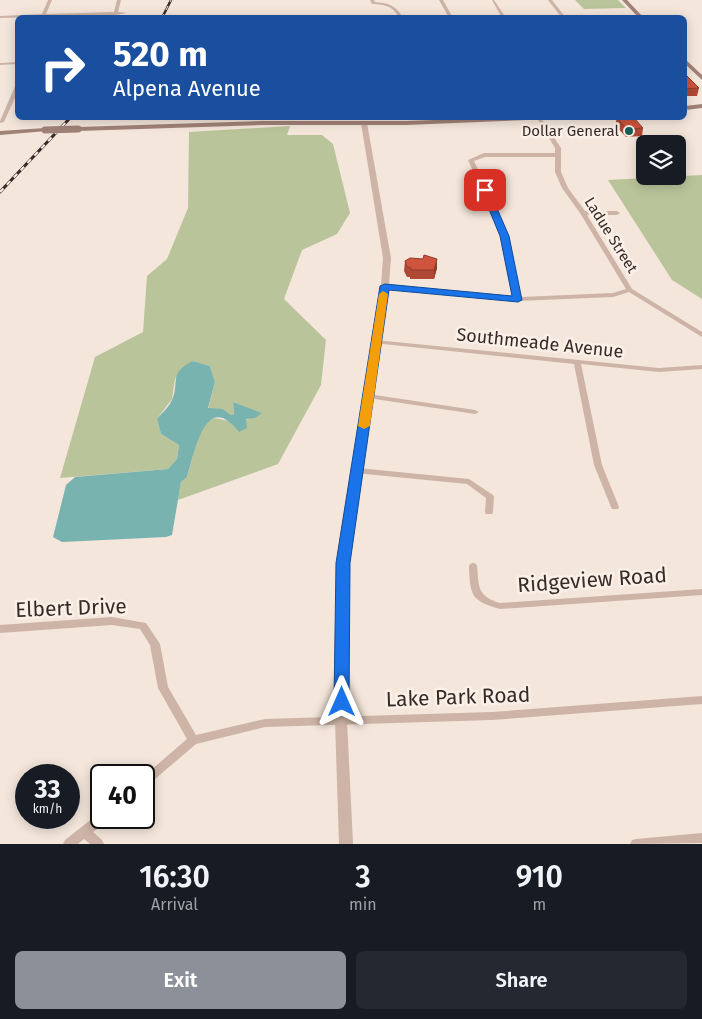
<!DOCTYPE html>
<html lang="en">
<head>
<meta charset="utf-8">
<style>
  :root { --surface:#171b24; --page:#242831; --text:#f1f3f6; --muted:#9ea1a6; --accent:#8c9099 }
  body { margin:0; font-family:"Fira Sans",sans-serif; background:var(--page); color:var(--text); height:100vh; display:flex; flex-direction:column; font-size:19px; white-space:nowrap }
  * { box-sizing:border-box; margin:0 }
  p { font-size:16px; color:var(--muted) }
  .icon { flex:none; width:28px; height:28px; fill:none; stroke:currentColor; stroke-width:2; stroke-linecap:round; stroke-linejoin:round }
  .map { position:relative; height:844px; overflow:hidden }
  .side { display:flex; flex-direction:column; background:var(--surface); flex:1 }
  .side>* { flex:none }
  .guide { position:absolute; left:15px; top:15px; width:672px; height:105px; border-radius:8px; box-shadow:0 2px 12px #0003; background:#1a4fa0; color:#fff; overflow:hidden }
  .tools { position:absolute; left:636px; top:135px; display:grid; gap:10px }
  .tools a { display:grid; place-items:center; width:50px; height:50px; border-radius:8px; background:var(--surface); box-shadow:0 2px 12px #0003; font-size:25px }
  .speed { position:absolute; left:15px; top:764px; display:flex; gap:10px; font-size:25px; font-weight:700; text-align:center }
  .speed>* { display:grid; place-content:center; width:65px; height:65px; border-radius:50%; background:var(--surface); box-shadow:0 2px 12px #0003; line-height:1 }
  .speed small { font-size:12px; font-weight:400 }
  .speed .limit { border:2px solid #111; border-radius:8px; background:#fff; color:#111 }
  .pin { position:absolute; display:grid; place-items:center; width:42px; height:42px; color:#fff; margin:-21px; border-radius:10px; box-shadow:0 2px 8px #0006 }
  .me { position:absolute; width:55px; margin:-28px; rotate:0deg; stroke-linejoin:round; filter:drop-shadow(0 0 4px #0008) }
  .turn { display:flex; align-items:center; gap:18px; height:105px; padding:0 15px; font-size:22px }
  .turn .icon { width:65px; height:65px; stroke-width:2.5 }
  .turn b { display:block; font-size:35px; line-height:42px }
  .eta { display:flex; justify-content:space-evenly; align-items:center; height:85px; text-align:center }
  .eta b { font-size:30px; font-weight:600; line-height:35px }
  .action { display:flex; gap:10px; margin-top:auto; padding:10px 15px }
  .action a { flex:1; height:58px; border-radius:8px; background:var(--accent); color:#fff; font-size:20px; font-weight:600; line-height:58px; text-align:center }
  .action a+a { background:var(--page); color:var(--text) }
  .map>svg:first-child { display:block }
  .green { fill:#bac49a }
  .water { fill:#78b3b0 }
  .lines { fill:none; stroke-linecap:round; stroke-linejoin:round }
  .minor { fill:#cdb4a6; fill-rule:evenodd }
  .tertiary { fill:#cdb4a6; fill-rule:evenodd }
  .secondary { fill:#a18277; fill-rule:evenodd }
  .rail-far1-casing { stroke:#382b27; stroke-width:2.5 }
  .rail-casing { stroke:#382b27; stroke-width:3 }
  .rail-far1 { stroke:#fbf0e8; stroke-width:1; stroke-dasharray:4.5; stroke-linecap:butt }
  .rail { stroke:#fbf0e8; stroke-width:2; stroke-dasharray:5; stroke-linecap:butt }
  .secondary-bridge { stroke:#a18277; stroke-width:7 }
  .wall { fill:#b14835 }
  .shaded-wall { fill:#903b2b }
  .building { fill:#ce543e; stroke:#903b2b }
  .route { fill:#1a73e8; stroke:#114b97 }
  .slow { fill:#f59e0b }
  .poi-dot { fill:#1a5d5b; stroke:#fbf0e8; stroke-width:2 }
  .labels { text-anchor:middle; dominant-baseline:central; stroke-width:5; stroke-linejoin:round; paint-order:stroke }
  .far-poi-label { font-size:15px; fill:#382b27; stroke:#fbf0e8; text-anchor:end }
  .far-street-label { font-size:15px; fill:#382b27; stroke:#fbf0e8 }
  .street-label { font-size:18px; fill:#382b27; stroke:#fbf0e8 }
  .near-street-label { font-size:21px; fill:#382b27; stroke:#fbf0e8 }
</style>
</head>
<body>
<div class="map">
<svg width="702" height="844" viewBox="0 0 702 844">
  <rect width="100%" height="100%" fill="#f4e6db"/>
  <g class="green">
    <path d="M575 0H618L626 8 584 9Z"/>
    <path d="M290 126 287 135H322L333 144 350 213 337 234 302 250 284 299 326 340 321 385 278 464 178 500 181 482 187 477C192 462 195 443 202 429 211 412 219 421 232 421 242 421 253 419 261 413L233 402 234 414 231 415 223 409H208L215 382 210 366 193 361 175 379 172 399 157 419 161 434 179 445 177 459 168 469 60 478 95 357 143 332 147 276 167 259 188 208 189 132Z"/>
    <path d="M702 175V299L672 280 608 180Z"/>
  </g>
  <path class="water" d="M193 361 210 366 215 382 208 408 223 409 231 415 234 414 233 402 262 413 255 418 246 419 247 428 239 432C205 389 195 452 187 477L181 482 172 535 166 537 62 542 53 537 66 485 75 477 168 469 177 459 179 445 161 434 157 419C162 413 169 407 172 400 180 382 168 373 193 361Z"/>
  <g class="lines">
    <g class="minor">
      <path d="M48 0H52L46 14 114 12 117 0H121L118 12 127 13 116 15 0 18V16L42 14Z"/>
      <path d="M370 0H374L375 2C388 3 396 5 403 18H399C393 5 384 5 372 4Z"/>
      <path d="M439 0H443L453 18H449Z"/>
      <path d="M492 0H494L506 18H502Z"/>
      <path d="M548 0H552L566 18H562Z"/>
      <path d="M18 62V64L0 65V63Z"/>
      <path d="M18 83V91L4 122 0 123V121L16 84Z"/>
      <path d="M537 118H541L561 148V172L568 188 585 211H617L620 213 617 215H587L632 289 702 332V337L629 292 613 297 518 301 383 287V285L385 284 514 297 502 236 468 160 484 153H555V148ZM485 157H555V172L562 188 580 213 626 289 613 293 521 297 508 236 474 161Z"/>
      <path d="M375 340 659 368 702 365V369L659 372 581 364 602 465 619 507 618 509H612L611 507 594 465 574 364 373 343 372 342 373 341Z"/>
      <path d="M365 394H368L475 410 479 412 475 414 368 398H365L364 396Z"/>
      <path d="M358 468 469 479 493 495 494 497 493 512 492 514H486L485 512 486 498 467 484 355 473 354 471Z"/>
      <path d="M473 563 476 564 477 566C479 587 477 596 500 603L702 589V595L500 609C471 601 470 595 469 566L470 564Z"/>
      <path d="M112 617 146 623 160 644 168 687 196 735 265 719 492 712 702 696V704L492 720 265 727 196 744 148 785 144 787V776L187 739 158 688 150 645 140 629 112 625 0 633V625Z"/>
      <path d="M101 813V818H108L106 822 93 832 102 840 104 844H90L84 839 78 844H63L65 840 98 814Z"/>
      <path d="M702 833V843L630 844 632 840 636 839Z"/>
    </g>
    <path class="tertiary" d="M364 121 367 123 391 258 389 286 348 563 347 720 353 844H339L335 720 338 563 381 286 383 258 361 123Z"/>
    <g class="secondary">
      <path d="M622 0H627L644 18H639Z"/>
      <path d="M685 59 702 75V80L685 64Z"/>
      <path d="M702 104V108L685 110V106Z"/>
      <path d="M492 118H529L526 120 406 125H263L78 131 75 129 78 127 263 121H406Z"/>
      <path d="M45 128 47 129V131L0 135V131Z"/>
    </g>
    <defs>
      <path id="rail-far1" d="M162 18 171 0"/>
      <path id="rail" d="M0 192 70 118"/>
    </defs>
    <use href="#rail-far1" class="rail-far1-casing"/>
    <use href="#rail" class="rail-casing"/>
    <use href="#rail-far1" class="rail-far1"/>
    <use href="#rail" class="rail"/>
    <path class="secondary-bridge" d="M45 130 78 129"/>
  </g>
  <g class="wall">
    <path d="M685 76 699 88 697 96H685Z"/>
    <path d="M617 118 643 128 642 136 626 137 615 125Z"/>
    <path d="M405 261 437 268 434 279H410V277H407L404 271Z"/>
  </g>
  <path class="shaded-wall" d="M437 259V268L434 279V270Z"/>
  <g class="building">
    <path d="M685 76H687L699 88 685 89Z"/>
    <path d="M617 118H634L643 128 627 129Z"/>
    <path d="M424 255 437 259 434 270H411V268L407 267 405 261 410 258 423 259Z"/>
  </g>
  <path class="route" d="M482 188 489 190 509 236 522 300 518 302 389 290 350 563 349 702 347 706 342 708 336 706 334 702 336 563 380 286 385 284 512 296 500 236 481 190Z"/>
  <path class="slow" d="M383 291 388 294 370 426 364 429 358 426 379 294Z"/>
  <circle class="poi-dot" cx="629" cy="131" r="5"/>
  <g class="labels">
    <g class="far-poi-label">
      <text x="619" y="131">Dollar General</text>
    </g>
    <g class="far-street-label">
      <text transform="translate(611 235) rotate(58)">Ladue Street</text>
    </g>
    <g class="street-label">
      <text transform="translate(540 343) rotate(6)">Southmeade Avenue</text>
    </g>
    <g class="near-street-label">
      <text transform="translate(592 580) rotate(-4)">Ridgeview Road</text>
      <text transform="translate(71 608) rotate(-2)">Elbert Drive</text>
      <text transform="translate(458 697) rotate(-2)">Lake Park Road</text>
    </g>
  </g>
</svg>
<div class="tools">
<a><svg class="icon" aria-label="layers" viewBox="0 0 24 24"><path d="M12 4l9 5-9 5-9-5zM3 14l9 5 9-5"/></svg></a>
</div>
<div class="speed"><div>33<small>km/h</small></div><div class="limit">40</div></div>
<div class="pin" style="left:485px;top:190px;background:#d93025"><svg class="icon" aria-label="arrive" viewBox="0 0 24 24"><path d="M6 21V4h12l-3 4 3 4H6"/></svg></div>
<svg class="me" style="left:342px;top:702px" viewBox="-20 -20 40 40"><path d="M0-17L14 15 0 8-14 15z" fill="#1a73e8" stroke="#fff" stroke-width="4"/></svg>
<div class="guide">
<div class="turn"><svg class="icon" aria-label="right" viewBox="0 0 24 24"><path d="M7 20v-9h11M14 6l5 5-5 5"/></svg><div><b>520 m</b>Alpena Avenue</div></div>
</div>
</div>
<section class="side">
<div class="eta">
<div><b>16:30</b><p>Arrival</p></div>
<div><b>3</b><p>min</p></div>
<div><b>910</b><p>m</p></div>
</div>
<div class="action"><a>Exit</a><a>Share</a></div>
</section>
</body>
</html>
